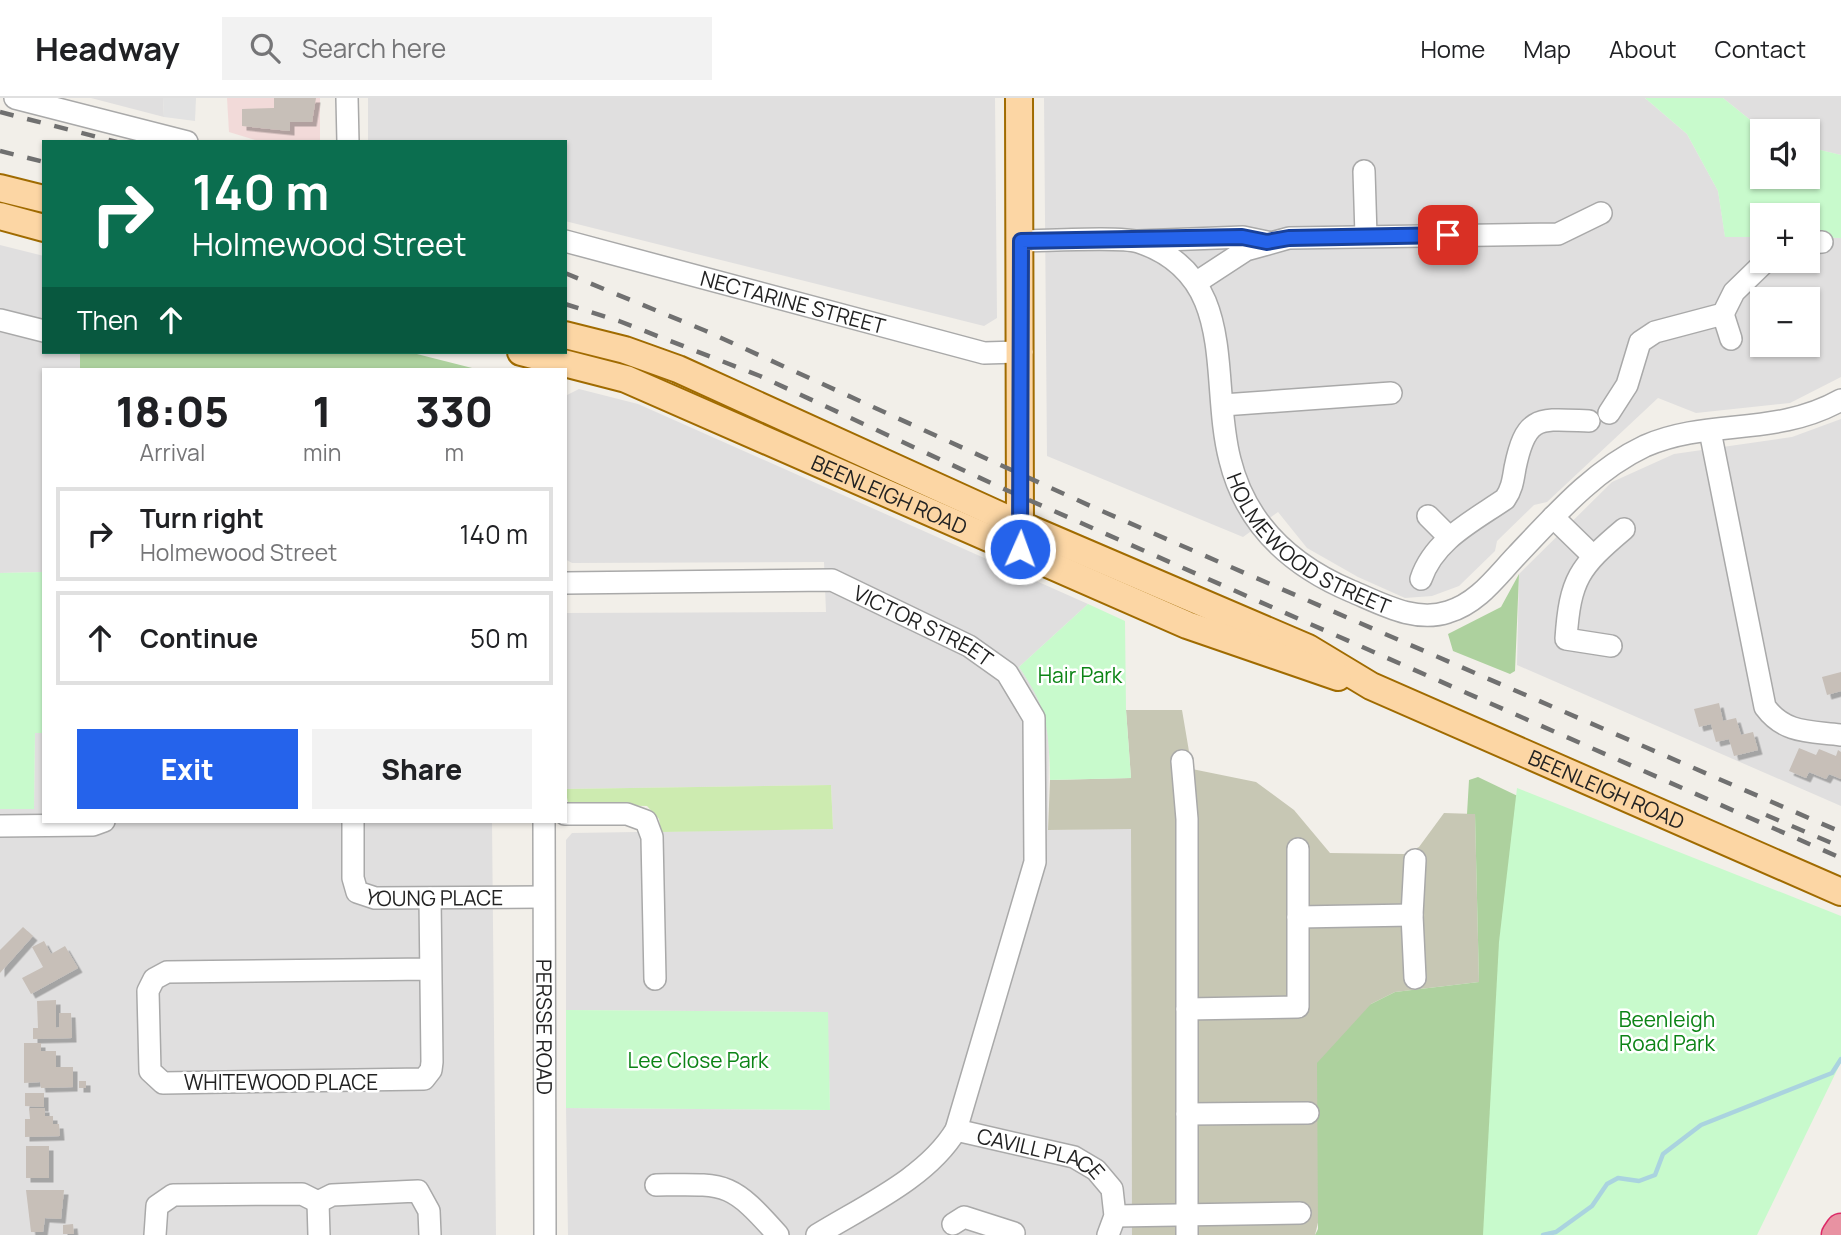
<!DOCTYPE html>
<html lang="en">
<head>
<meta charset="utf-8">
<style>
  :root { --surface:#fff; --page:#f2f2f2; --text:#202124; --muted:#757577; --line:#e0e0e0; --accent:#2563eb }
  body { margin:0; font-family:Manrope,sans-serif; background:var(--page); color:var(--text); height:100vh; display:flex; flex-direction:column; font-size:26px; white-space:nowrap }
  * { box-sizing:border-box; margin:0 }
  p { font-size:23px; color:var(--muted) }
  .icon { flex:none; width:38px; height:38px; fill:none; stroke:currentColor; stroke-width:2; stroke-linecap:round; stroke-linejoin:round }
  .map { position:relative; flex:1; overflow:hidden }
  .sheet { position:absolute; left:42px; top:270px; width:525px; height:455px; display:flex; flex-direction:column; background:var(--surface); border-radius:0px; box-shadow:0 2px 5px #0004 }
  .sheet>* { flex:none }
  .banner { position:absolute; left:42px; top:42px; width:525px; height:214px; border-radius:0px; box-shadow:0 2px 5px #0004; background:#0b6e4f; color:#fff; overflow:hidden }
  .buttons { position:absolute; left:1750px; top:21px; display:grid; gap:14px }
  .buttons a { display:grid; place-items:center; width:70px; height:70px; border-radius:0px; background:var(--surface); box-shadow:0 2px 5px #0004; font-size:35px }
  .pin { position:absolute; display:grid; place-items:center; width:60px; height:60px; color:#fff; margin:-30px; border-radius:14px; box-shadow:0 4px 10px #0006 }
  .me { position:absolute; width:77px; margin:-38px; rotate:2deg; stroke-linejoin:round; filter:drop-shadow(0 0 5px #0008) }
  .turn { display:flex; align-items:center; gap:24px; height:147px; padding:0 35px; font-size:32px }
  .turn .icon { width:91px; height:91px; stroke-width:2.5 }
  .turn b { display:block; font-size:49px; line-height:60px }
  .then { display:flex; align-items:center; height:66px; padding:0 35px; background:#0003; gap:14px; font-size:26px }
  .eta { display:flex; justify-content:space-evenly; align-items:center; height:119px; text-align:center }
  .eta b { font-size:42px; font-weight:800; line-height:49px }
  .button { display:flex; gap:14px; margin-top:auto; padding:14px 35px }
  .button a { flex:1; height:80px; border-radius:0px; background:var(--accent); color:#fff; font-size:28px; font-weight:800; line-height:80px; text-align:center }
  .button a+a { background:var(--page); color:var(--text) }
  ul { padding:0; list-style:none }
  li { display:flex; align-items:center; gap:21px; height:94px; margin:0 14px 10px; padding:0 21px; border:4px solid var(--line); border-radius:0px }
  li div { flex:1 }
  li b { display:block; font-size:26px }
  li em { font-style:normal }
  header { display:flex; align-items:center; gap:42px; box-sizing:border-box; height:98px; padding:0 35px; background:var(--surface); border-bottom:2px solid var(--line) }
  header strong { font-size:33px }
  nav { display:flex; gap:38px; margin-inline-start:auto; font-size:24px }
  .search { width:490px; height:63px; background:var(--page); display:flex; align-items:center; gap:18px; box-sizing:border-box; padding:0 24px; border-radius:0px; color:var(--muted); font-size:26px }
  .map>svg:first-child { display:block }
  .residential { fill:#e0dfdf; fill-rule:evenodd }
  .commercial { fill:#f2dad9 }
  .construction { fill:#c7c7b4 }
  .grass { fill:#cdebb0 }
  .forest { fill:#add19e }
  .park { fill:#c8facc }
  .parking { fill:#e2e2e2 }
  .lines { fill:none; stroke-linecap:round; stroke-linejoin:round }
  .stream { stroke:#aad3df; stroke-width:4.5 }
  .building { fill:#c7bfb8; filter:url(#shadow) }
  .minor-casing { stroke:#a9a9a9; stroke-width:24 }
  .major-casing { stroke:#a06b00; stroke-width:30 }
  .highway-casing { stroke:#dc2a67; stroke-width:33 }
  .minor { stroke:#fff; stroke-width:21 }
  .major { stroke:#fcd6a4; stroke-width:26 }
  .highway { stroke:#e892a2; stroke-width:30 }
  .rail { stroke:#707070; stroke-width:4.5; stroke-dasharray:14 14; stroke-linecap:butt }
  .route-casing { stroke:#184099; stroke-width:18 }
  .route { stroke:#2563eb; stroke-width:12 }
  .labels { text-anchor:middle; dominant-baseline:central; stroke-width:5; stroke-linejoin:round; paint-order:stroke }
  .street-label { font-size:21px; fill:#222; stroke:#fff }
  .park-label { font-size:21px; fill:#0c8416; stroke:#fff }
</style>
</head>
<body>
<header>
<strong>Headway</strong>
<div class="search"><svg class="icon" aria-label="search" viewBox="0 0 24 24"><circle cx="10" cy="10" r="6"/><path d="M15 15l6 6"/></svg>Search here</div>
<nav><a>Home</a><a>Map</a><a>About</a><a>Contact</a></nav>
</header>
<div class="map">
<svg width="1841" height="1137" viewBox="0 0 1841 1137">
  <defs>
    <filter id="shadow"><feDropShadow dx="4.5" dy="4.5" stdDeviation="0" flood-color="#0004"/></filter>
  </defs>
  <rect width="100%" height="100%" fill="#f2efe9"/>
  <g class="residential">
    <path d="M91 0H163L164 19Z"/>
    <path d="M368 0H995L997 220 984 228 565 123V44H368Z"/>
    <path d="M1044 0H1645L1687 36 1718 93 1725 138 1762 139V163H1808V139L1841 140V279L1790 305 1696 315 1658 300 1547 404 1534 407 1497 443 1495 453 1459 488 1432 498 1405 500 1358 479 1307 450 1278 414 1243 439 1047 358ZM1762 201H1808V247H1762Z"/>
    <path d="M1723 0H1841V57L1808 49V33H1764Z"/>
    <path d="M0 147 44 158V254H80V271H44V474L0 475Z"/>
    <path d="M579 291 638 306 1088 506 1019 569 1038 597 1049 631 1048 732 1131 730 1132 1137H568L566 1010 830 1012 827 914 566 912V742L572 735 833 731 831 687 565 691V515L826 514 824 464 572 465 565 461V298Z"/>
    <path d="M1841 321V708L1517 567 1519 476 1612 384 1674 356 1792 339Z"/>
    <path d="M35 635H44V723H492L496 1137H0V711H34Z"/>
  </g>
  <path class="commercial" d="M227 0H320V44H262L229 34Z"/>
  <path class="construction" d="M1126 612H1182L1192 671 1256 684 1294 712 1330 755 1404 756 1419 749 1444 715 1475 716 1479 884 1395 894 1371 906 1315 1137H1132L1131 731 1048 732 1050 682 1131 680Z"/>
  <path class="grass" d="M831 687 833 731 661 734 659 721 647 708 575 706 568 704 565 691Z"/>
  <g class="forest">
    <path d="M80 254H409L476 271H80Z"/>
    <path d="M1519 476 1515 573 1510 576 1453 553 1448 536 1501 509Z"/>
    <path d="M1478 679 1528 703 1519 1137H1315L1318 1131 1317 965 1371 906 1395 894 1479 884 1475 716H1467L1469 682Z"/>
  </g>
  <g class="park">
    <path d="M1645 0H1723L1764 33 1762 79H1808V49L1841 57V140L1808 139V117H1762V139H1725L1718 93 1687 36Z"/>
    <path d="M44 474V635H35L34 711H0V475Z"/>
    <path d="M1088 506 1125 523 1126 612 1131 680 1050 682C1049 631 1048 611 1019 569Z"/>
    <path d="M1517 690 1841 818V964L1757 1137H1483L1499 844Z"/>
    <path d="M566 912 828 914 830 1012 566 1010Z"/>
  </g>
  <path class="parking" d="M163 0H196L195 23 164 19Z"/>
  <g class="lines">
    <path class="stream" d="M1543 1137 1556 1134 1592 1108 1607 1086 1618 1080 1639 1083 1655 1077 1663 1056 1701 1027 1832 975 1841 961"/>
  </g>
  <g class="building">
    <path d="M274 0H316L312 24H290V33L242 28V11L274 10Z"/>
    <path d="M1841 574V593L1827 597 1822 579Z"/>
    <path d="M1719 605 1723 623 1736 620 1741 637 1753 634 1758 652 1734 658 1729 641 1716 644 1711 626 1699 629 1694 611Z"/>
    <path d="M1799 650 1816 657 1819 651 1836 658 1838 652 1841 654V681L1829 676 1826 681 1809 674 1806 680 1789 673Z"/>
    <path d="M23 829 33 838 0 875V852Z"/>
    <path d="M44 843 51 856 65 848 78 870 31 896 22 880 43 869 32 849Z"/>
    <path d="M56 902V930L59 929V915H71L72 940 33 941V930H38L37 903Z"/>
    <path d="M24 945H41V953H56V969H73V989L41 990 40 984 24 985Z"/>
    <rect x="79" y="983" width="7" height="7"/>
    <path d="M25 995H44V1009L25 1008Z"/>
    <path d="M29 1010H45V1018H53V1026H59L60 1038 25 1039V1021H30Z"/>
    <rect x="26" y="1048" width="23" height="32"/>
    <path d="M26 1092H64L61 1121 45 1120 43 1134H31Z"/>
    <path d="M73 1126 74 1136H63V1127Z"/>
  </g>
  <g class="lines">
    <defs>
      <g id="minor">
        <path d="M15 0 187 44"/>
        <path d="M347 0 348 44"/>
        <path d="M1364 73 1366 138"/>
        <path id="s1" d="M565 143 984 255 1022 254"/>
        <path id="s2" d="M1021 143C1045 143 1121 138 1139 144 1240 178 1209 282 1230 362 1246 427 1292 468 1351 493 1382 506 1415 525 1448 514 1478 505 1496 479 1517 457 1555 417 1594 372 1645 348 1709 320 1775 339 1841 302"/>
        <path d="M1138 143 1243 139 1267 144"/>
        <path d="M1808 145 1822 144"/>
        <path d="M1197 184 1246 152 1289 140 1558 136 1601 115"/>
        <path d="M1723 216 1731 241"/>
        <path d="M0 222 44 233"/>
        <path d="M1223 307 1391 295"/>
        <path d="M1609 315 1627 287 1640 244 1655 234 1723 216 1734 194 1766 163"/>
        <path d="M1710 333 1765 609C1785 636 1810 633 1841 637"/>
        <path d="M1428 418 1449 439"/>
        <path d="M1553 419 1592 457"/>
        <path d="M1421 481C1434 442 1473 423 1505 401 1512 391 1513 382 1515 370 1526 316 1539 321 1589 323"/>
        <path id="s3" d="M565 485 832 482 969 548 1007 575 1034 620 1035 764 956 1032C927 1080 864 1108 817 1137"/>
        <path d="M1611 548 1566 541C1570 481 1579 469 1624 431"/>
        <path d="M1182 663 1187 721V1137"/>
        <path d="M565 716H627L646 723 652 739 655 881"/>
        <path id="s4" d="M353 723V780L357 794 375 800 543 799"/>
        <path id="s5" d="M544 723 545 1137"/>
        <path d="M0 728 93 727 104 723"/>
        <path d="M430 800 432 964 431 972 424 981 163 985 150 973 148 893 154 881 167 874 430 871"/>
        <path d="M1298 819 1412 817"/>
        <path d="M1415 880 1412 817 1415 762"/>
        <path d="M1187 911 1298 909V751"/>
        <path d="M1187 1016 1308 1015"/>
        <path id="s6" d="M956 1032 1074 1059 1096 1072 1112 1091 1115 1118 1108 1137"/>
        <path d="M656 1087C727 1086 730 1083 778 1137"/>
        <path d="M318 1104 332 1097 418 1093 429 1113 430 1137"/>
        <path d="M318 1104 319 1137"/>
        <path d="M1115 1118 1300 1115"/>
        <path d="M953 1126 964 1119 1014 1135"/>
        <path d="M155 1137 157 1108 173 1097 302 1096 318 1104"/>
      </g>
      <g id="major">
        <path d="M1019 0 1020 442"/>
        <path d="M0 90 44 101"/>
        <path d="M0 118 44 130"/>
        <path id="s7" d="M565 237 625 252 678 271 1021 427 1308 550 1371 588 1841 794"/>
        <path id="s8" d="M521 254 626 281 1187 527 1338 579"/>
      </g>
      <path id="highway" d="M1837 1137 1841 1131"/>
    </defs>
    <use href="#minor" class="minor-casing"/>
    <use href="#major" class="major-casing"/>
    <use href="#highway" class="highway-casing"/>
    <use href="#minor" class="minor"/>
    <use href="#major" class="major"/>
    <use href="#highway" class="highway"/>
    <g class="rail">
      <path d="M0 14 117 44"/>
      <path d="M0 53 44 64"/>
      <path d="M565 175 706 233 1095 410 1841 734"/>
      <path d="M565 206 619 223 760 278 1004 391 1841 760"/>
      <path d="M1766 717 1841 749"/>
    </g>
  </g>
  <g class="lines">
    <defs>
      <path id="route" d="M1020 451 1021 143 1242 139 1267 144 1289 140 1448 137"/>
    </defs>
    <use href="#route" class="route-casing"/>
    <use href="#route" class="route"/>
  </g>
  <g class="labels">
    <g class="street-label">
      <text stroke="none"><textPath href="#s1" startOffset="236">NECTARINE STREET</textPath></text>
      <text stroke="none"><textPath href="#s8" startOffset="396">BEENLEIGH ROAD</textPath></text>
      <text stroke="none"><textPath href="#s2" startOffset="492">HOLMEWOOD STREET</textPath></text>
      <text stroke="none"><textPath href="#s3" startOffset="369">VICTOR STREET</textPath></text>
      <text stroke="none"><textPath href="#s7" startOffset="1138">BEENLEIGH ROAD</textPath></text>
      <text stroke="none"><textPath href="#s4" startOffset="150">YOUNG PLACE</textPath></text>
      <text stroke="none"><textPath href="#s5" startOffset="206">PERSSE ROAD</textPath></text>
      <text x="281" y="984">WHITEWOOD PLACE</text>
      <text stroke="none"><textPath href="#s6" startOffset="88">CAVILL PLACE</textPath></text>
    </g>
    <g class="park-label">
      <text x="1080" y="577">Hair Park</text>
      <text x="1667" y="921">Beenleigh<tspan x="1667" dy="24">Road Park</tspan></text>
      <text x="698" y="962">Lee Close Park</text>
    </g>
  </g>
</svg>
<div class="buttons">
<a><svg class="icon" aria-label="sound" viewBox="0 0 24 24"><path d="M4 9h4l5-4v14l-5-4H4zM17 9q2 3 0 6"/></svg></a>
<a>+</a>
<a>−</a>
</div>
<div class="pin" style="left:1448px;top:137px;background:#d93025"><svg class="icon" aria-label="arrive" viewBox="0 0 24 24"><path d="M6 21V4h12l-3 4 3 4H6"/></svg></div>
<svg class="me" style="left:1020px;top:451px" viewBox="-20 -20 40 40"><circle r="17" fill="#2563eb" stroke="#fff" stroke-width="3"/><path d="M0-11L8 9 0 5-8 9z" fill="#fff"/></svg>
<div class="banner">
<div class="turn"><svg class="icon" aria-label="right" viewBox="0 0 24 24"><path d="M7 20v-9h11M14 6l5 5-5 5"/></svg><div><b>140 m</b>Holmewood Street</div></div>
<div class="then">Then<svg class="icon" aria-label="ahead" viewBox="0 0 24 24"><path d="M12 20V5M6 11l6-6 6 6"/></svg></div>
</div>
<section class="sheet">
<div class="eta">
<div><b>18:05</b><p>Arrival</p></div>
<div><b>1</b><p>min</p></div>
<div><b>330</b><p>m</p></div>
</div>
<ul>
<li><svg class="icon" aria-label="right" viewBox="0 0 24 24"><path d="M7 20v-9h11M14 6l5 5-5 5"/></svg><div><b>Turn right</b><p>Holmewood Street</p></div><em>140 m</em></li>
<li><svg class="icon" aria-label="ahead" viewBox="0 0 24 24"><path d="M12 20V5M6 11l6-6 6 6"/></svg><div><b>Continue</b></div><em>50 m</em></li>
</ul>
<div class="button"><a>Exit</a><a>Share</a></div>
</section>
</div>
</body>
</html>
